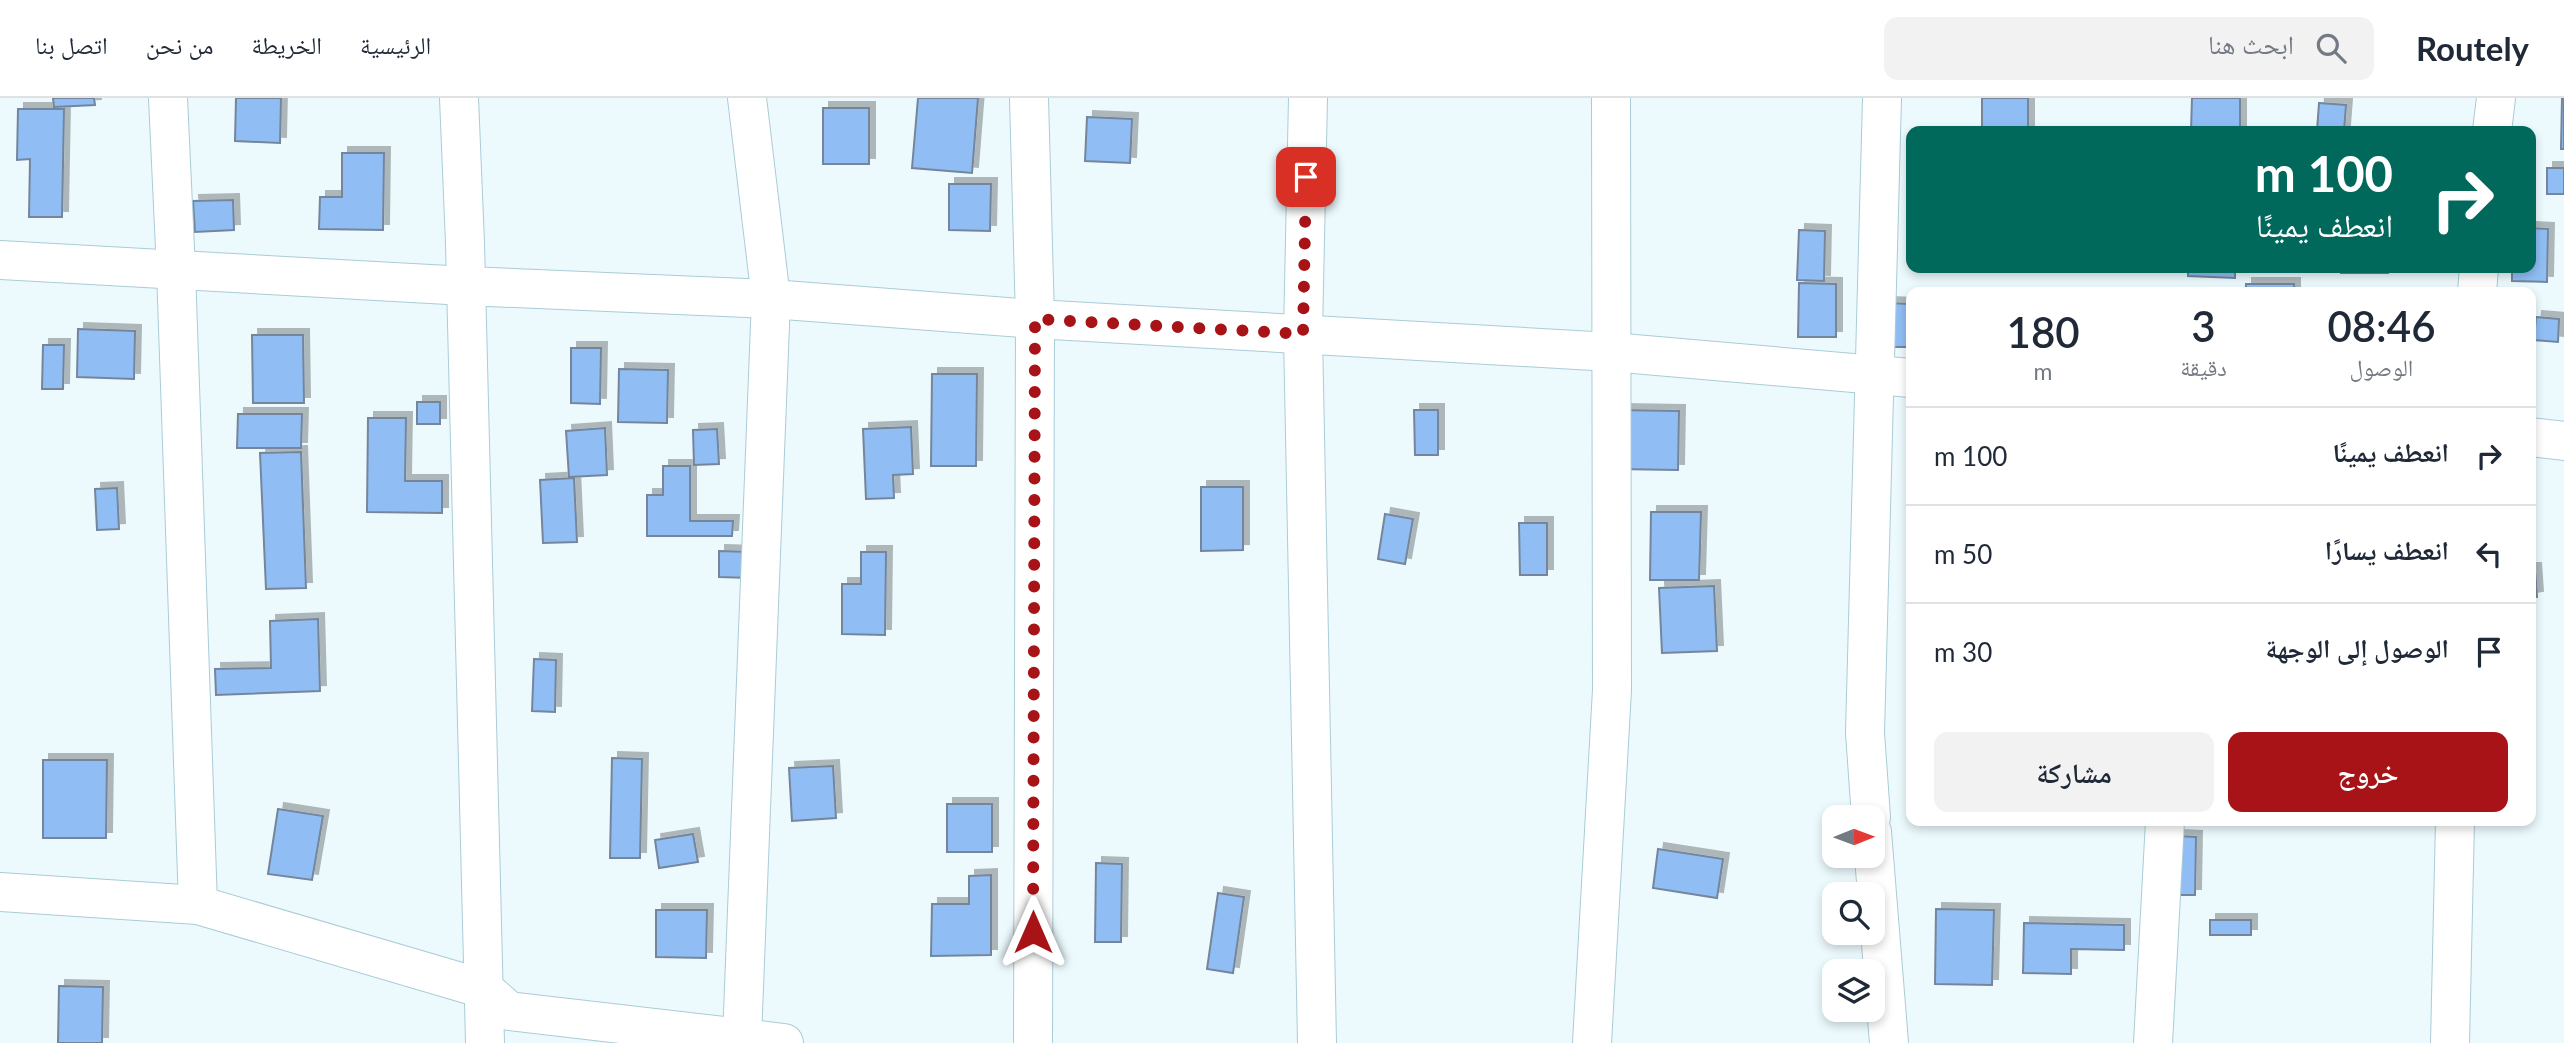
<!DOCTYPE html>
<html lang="ar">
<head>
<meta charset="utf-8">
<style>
  :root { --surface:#fff; --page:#f2f2f3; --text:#1f2937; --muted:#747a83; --line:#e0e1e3; --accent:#a71316 }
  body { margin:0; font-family:Lato,"Noto Naskh Arabic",sans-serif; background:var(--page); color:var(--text); direction:rtl; height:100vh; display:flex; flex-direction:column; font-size:26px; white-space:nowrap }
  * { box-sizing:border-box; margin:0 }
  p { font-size:23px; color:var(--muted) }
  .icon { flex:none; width:38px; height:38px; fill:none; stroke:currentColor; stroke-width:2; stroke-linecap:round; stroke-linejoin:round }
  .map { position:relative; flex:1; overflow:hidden; direction:ltr }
  .sheet { position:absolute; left:1906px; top:189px; width:630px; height:539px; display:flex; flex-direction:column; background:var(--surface); border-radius:14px; box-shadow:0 4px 10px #0003; direction:rtl }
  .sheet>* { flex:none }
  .guide { position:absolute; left:1906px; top:28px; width:630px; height:147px; border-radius:14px; box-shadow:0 4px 10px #0003; direction:rtl; background:#00695c; color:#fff; overflow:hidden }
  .needle { width:46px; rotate:89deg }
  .tools { position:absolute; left:1822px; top:707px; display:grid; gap:14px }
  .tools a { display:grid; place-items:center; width:63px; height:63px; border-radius:14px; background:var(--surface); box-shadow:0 4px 10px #0003; font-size:35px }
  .pin { position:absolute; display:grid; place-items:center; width:60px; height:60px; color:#fff; margin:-30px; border-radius:14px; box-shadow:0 4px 10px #0006 }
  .me { position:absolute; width:77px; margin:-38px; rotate:0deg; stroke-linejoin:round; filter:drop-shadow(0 0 5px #0008) }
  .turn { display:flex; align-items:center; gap:24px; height:147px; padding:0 28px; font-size:32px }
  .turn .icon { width:91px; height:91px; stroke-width:2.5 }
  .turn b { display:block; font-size:49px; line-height:60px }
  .eta { display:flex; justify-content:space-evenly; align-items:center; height:119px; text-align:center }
  .eta b { font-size:42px; font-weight:600; line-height:49px }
  .button { display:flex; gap:14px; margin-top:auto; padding:14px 28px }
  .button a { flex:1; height:80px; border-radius:14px; background:var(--accent); color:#fff; font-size:28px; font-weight:600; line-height:80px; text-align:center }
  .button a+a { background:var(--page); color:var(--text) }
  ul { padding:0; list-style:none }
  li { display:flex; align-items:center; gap:21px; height:98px; padding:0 28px; border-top:2px solid var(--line) }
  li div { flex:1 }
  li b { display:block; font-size:26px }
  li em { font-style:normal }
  header { display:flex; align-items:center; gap:42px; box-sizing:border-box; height:98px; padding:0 35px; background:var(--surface); border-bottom:2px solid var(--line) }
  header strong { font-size:33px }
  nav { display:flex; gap:38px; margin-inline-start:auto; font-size:24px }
  .search { width:490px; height:63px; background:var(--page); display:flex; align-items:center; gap:18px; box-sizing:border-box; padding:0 24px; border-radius:14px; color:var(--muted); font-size:26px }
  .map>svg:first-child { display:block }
  .building { fill:#90bef4; stroke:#74869c; stroke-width:2; filter:url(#shadow) }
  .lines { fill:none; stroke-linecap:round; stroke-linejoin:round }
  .street-casing { stroke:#aaccd6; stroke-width:40 }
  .street { stroke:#fff; stroke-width:38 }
  .route { stroke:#a71316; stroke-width:12; stroke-dasharray:0 21.6 }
</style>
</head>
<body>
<header>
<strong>Routely</strong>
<div class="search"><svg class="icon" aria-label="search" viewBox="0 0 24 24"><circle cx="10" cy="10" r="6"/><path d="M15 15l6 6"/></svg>ابحث هنا</div>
<nav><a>الرئيسية</a><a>الخريطة</a><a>من نحن</a><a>اتصل بنا</a></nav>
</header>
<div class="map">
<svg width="2564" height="945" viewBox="0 0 2564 945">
  <defs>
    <filter id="shadow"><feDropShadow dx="6" dy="-6" stdDeviation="0" flood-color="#0004"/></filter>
  </defs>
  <rect width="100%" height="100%" fill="#ecfafe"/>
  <g class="building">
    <path d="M53 0H94L95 7 54 9Z"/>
    <path d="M236 0H281L280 45 235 43Z"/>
    <path d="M918 0H978L972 75 912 70Z"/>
    <rect x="1982" y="0" width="46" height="33"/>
    <path d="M2192 0H2240V33H2191Z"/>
    <path d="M2562 0H2564V51H2561Z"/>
    <path d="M2319 5 2346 7 2344 33H2317Z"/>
    <rect x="823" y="10" width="46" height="56"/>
    <path d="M18 11H64L62 119H29L30 61 17 62Z"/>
    <path d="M1087 19 1132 21 1130 65 1085 63Z"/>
    <path d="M342 55H384L383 132 319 131 320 99H342Z"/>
    <rect x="2547" y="70" width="17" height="26"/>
    <path d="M949 86H991L990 133 949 132Z"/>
    <path d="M233 102 234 132 195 134 193 103Z"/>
    <path d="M2530 130 2548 131 2547 184 2512 183V170H2530Z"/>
    <path d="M1799 132 1825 133 1824 183 1797 182Z"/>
    <path d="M2188 170H2235V180L2188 178Z"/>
    <rect x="2341" y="170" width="47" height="5"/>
    <path d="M1799 185 1836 186V239H1798Z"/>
    <rect x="2246" y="186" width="48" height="8"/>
    <path d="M1885 205 1911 206V249H1884Z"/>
    <path d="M2536 219 2559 221 2558 244 2534 242Z"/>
    <path d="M78 231 135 233 134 281 77 279Z"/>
    <path d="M252 237H303L304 305H253Z"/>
    <path d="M43 247H64L63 291H42Z"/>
    <path d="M571 250H601L600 306 571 305Z"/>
    <path d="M619 271 668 272 667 325 618 324Z"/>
    <path d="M932 276H977L976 368H931Z"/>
    <rect x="417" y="304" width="23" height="22"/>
    <path d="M1414 312H1438V357H1415Z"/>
    <path d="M1617 312 1679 313 1678 372 1616 371Z"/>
    <path d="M238 316H302L301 350H237Z"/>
    <path d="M368 320H406L405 383H442V415L367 414Z"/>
    <path d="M911 329 913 376 893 377 894 400 866 401 863 331Z"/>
    <path d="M605 330 607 377 569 379 566 333Z"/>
    <path d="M717 331 719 366 694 367 693 332Z"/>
    <path d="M301 354 306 490 266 491 260 355Z"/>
    <path d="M663 368H690V423H733L732 438H647V397H663Z"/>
    <path d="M574 380 577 444 543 445 540 382Z"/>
    <path d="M1201 389H1243V452L1201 453Z"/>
    <path d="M117 390 119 431 97 432 95 391Z"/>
    <path d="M1651 414H1701L1699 482H1650Z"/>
    <path d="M1385 416 1413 421 1405 466 1378 461Z"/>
    <path d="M1519 425H1547V477H1520Z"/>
    <path d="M719 453 751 454 750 480 719 479Z"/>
    <path d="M861 454H886L885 537 842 536V486H861Z"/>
    <path d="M2530 471H2535L2537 499 2530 500Z"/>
    <path d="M1714 488 1717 553 1662 555 1659 490Z"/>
    <path d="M318 521 320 593 216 597 215 571 271 570 270 523Z"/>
    <path d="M534 561 556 562 555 614 532 613Z"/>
    <path d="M612 660 642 661 640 760H610Z"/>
    <path d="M43 662H107L106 740H43Z"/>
    <path d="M833 668 836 720 792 723 789 670Z"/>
    <rect x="947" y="706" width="45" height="48"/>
    <path d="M278 711 323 718 312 782 268 776Z"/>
    <path d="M2367 723H2393L2392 727H2367Z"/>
    <path d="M693 736 698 764 659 770 655 742Z"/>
    <path d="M2177 738 2196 739 2195 797H2175Z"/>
    <path d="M1658 751 1723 761 1717 800 1653 790Z"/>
    <path d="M1096 765 1122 766 1121 844H1095Z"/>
    <path d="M991 777V857L931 858 932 806H969V778Z"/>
    <path d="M1218 795 1244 799 1233 875 1207 871Z"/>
    <path d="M1936 811 1994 812 1992 887 1935 886Z"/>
    <path d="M656 812H707L706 860 656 859Z"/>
    <rect x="2210" y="822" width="41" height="15"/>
    <path d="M2024 825 2124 827V852L2071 851V876L2023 875Z"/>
    <path d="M59 888 103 889 102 945H58Z"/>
  </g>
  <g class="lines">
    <defs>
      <g id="street">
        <path d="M168 0 176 172 198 807"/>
        <path d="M459 0 465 145 485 945"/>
        <path d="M1029 0 1035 221 1033 945"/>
        <path d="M1308 0 1303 236 1317 945"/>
        <path d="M2492 33 2496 0"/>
        <path d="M0 162 466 188 771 201 1035 221 1611 254 1911 280"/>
        <path d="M2477 194 2479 170"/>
        <path d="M2530 339 2564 343"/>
        <path d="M1871 719 1865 635 1882 0"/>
        <path d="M1872 734 1889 945"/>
        <path d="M0 794 198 807 484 891 509 913 784 945"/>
        <path d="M742 940 771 201 747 0"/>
        <path d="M1592 945 1612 592 1611 0"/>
        <path d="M2153 945 2165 723"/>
        <path d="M2450 945 2455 723"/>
      </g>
    </defs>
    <use href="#street" class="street-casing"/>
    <use href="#street" class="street"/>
  </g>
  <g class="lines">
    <path class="route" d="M1033 834 1035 221 1303 236 1306 79"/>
  </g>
</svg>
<div class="tools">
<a><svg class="needle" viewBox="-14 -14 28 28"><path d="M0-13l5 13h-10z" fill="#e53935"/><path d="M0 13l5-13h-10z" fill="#747a83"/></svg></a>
<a><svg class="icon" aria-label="search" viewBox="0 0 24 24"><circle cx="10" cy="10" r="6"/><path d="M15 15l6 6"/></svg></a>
<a><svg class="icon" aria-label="layers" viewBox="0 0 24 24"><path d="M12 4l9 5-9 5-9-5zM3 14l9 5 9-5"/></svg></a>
</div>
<div class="pin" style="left:1306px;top:79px;background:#d93025"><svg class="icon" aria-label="arrive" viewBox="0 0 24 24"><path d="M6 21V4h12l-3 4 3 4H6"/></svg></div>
<svg class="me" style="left:1033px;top:834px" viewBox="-20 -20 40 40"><path d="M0-17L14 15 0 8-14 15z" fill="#a71316" stroke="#fff" stroke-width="4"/></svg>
<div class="guide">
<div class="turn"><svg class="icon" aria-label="right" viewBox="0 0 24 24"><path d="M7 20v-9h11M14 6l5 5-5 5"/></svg><div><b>100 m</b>انعطف يمينًا</div></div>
</div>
<section class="sheet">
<div class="eta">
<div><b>08:46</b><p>الوصول</p></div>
<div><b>3</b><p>دقيقة</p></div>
<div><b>180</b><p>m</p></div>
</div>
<ul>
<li><svg class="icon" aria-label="right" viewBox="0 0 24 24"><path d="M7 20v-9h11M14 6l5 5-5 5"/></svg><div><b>انعطف يمينًا</b></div><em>100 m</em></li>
<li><svg class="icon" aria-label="left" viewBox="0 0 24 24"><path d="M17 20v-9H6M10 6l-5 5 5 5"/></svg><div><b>انعطف يسارًا</b></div><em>50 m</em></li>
<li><svg class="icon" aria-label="arrive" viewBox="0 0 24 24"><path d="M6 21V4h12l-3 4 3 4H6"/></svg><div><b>الوصول إلى الوجهة</b></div><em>30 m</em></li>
</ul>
<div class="button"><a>خروج</a><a>مشاركة</a></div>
</section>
</div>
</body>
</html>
